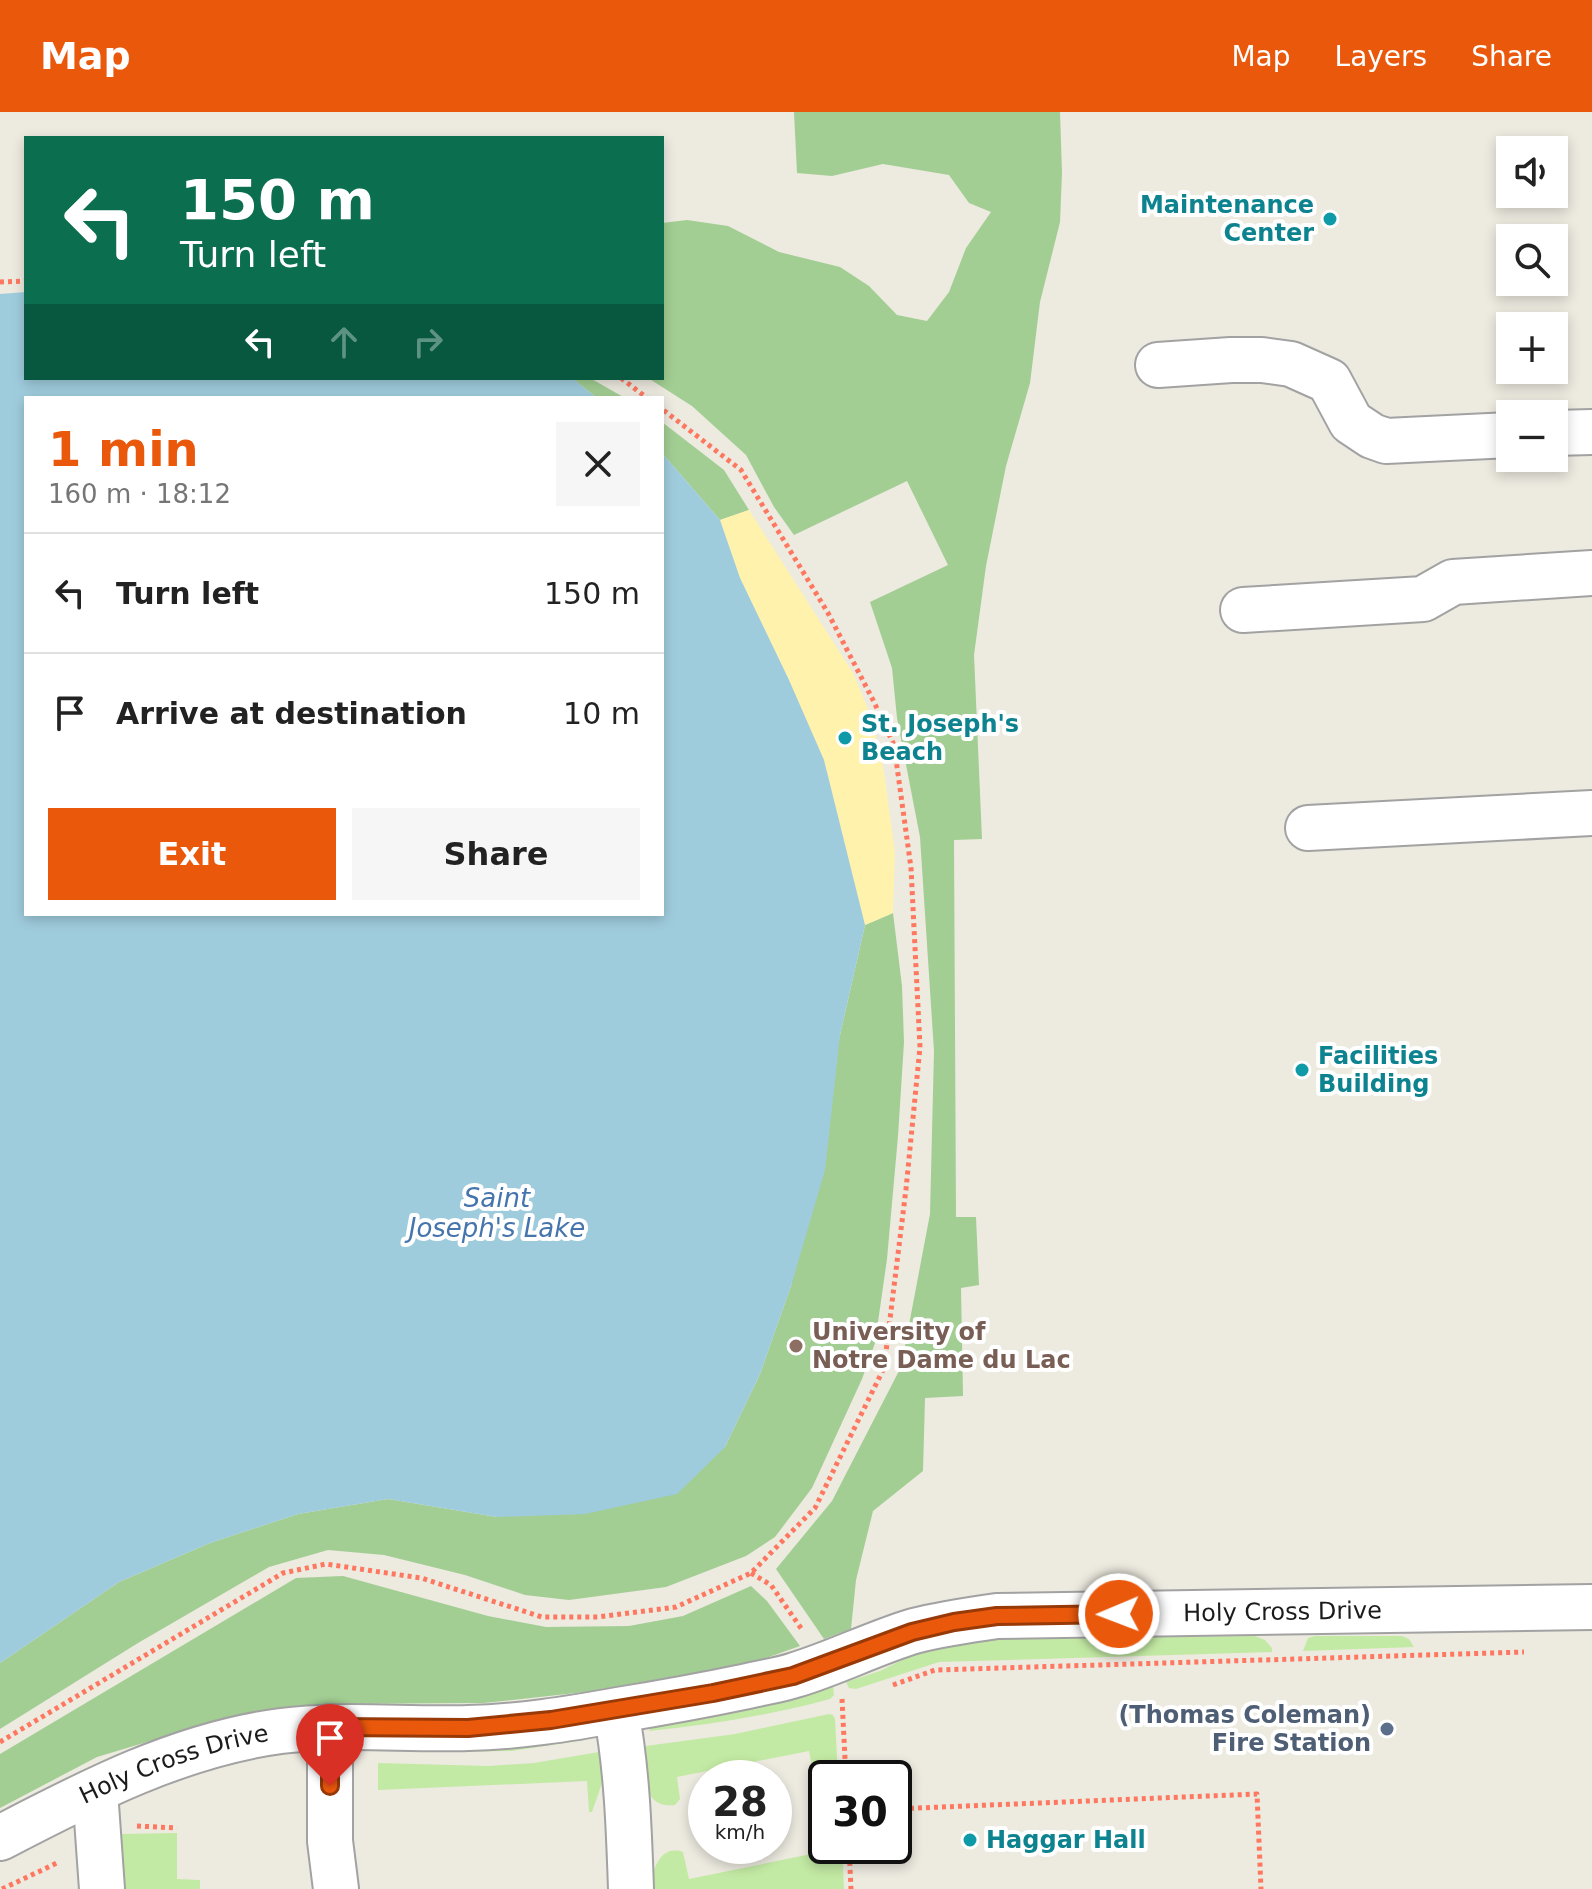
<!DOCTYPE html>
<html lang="en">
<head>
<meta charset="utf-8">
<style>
  :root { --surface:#fff; --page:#f6f6f6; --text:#222; --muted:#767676; --line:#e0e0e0; --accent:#ea580c }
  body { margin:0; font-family:"DejaVu Sans",sans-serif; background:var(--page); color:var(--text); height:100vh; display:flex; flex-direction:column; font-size:30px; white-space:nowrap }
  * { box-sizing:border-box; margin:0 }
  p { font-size:26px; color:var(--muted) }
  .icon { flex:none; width:44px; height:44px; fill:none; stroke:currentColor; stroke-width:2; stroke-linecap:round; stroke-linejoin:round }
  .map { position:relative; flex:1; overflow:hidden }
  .panel { position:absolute; left:24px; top:284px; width:640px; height:520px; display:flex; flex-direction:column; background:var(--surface); border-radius:0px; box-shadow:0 4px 12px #0003 }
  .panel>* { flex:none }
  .guide { position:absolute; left:24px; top:24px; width:640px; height:244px; border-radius:0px; box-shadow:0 4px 12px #0003; background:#0b6e4f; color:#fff; overflow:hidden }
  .tools { position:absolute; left:1496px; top:24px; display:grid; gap:16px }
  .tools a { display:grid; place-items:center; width:72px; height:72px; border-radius:0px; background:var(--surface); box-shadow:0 4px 12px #0003; font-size:40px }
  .speed { position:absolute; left:688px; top:1648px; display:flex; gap:16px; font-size:40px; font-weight:700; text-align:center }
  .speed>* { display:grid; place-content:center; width:104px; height:104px; border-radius:50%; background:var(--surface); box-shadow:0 4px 12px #0003; line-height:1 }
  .speed small { font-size:20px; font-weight:400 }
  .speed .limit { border:4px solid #111; border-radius:12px; background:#fff; color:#111 }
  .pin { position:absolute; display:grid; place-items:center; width:68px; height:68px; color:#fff; margin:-82px -34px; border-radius:50% 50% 50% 0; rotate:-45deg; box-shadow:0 0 8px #0007 }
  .pin .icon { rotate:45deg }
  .me { position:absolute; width:88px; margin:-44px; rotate:269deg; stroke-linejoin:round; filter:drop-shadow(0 0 6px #0008) }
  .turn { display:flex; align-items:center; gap:28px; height:168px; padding:0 24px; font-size:36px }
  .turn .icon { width:104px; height:104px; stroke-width:2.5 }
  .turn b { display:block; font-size:56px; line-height:68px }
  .lanes { display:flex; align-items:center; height:76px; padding:0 24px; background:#0003; justify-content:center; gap:40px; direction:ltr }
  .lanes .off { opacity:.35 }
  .round { display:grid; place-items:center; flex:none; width:84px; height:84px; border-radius:0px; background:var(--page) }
  .headline { display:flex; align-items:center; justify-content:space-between; height:136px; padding:0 24px }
  h1 { font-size:48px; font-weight:800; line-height:60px; color:var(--accent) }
  .cta { display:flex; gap:16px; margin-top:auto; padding:16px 24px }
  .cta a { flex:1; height:92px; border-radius:0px; background:var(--accent); color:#fff; font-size:32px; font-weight:800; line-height:92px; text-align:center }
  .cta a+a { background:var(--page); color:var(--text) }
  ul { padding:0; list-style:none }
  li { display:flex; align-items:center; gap:24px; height:120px; padding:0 24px; border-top:2px solid var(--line) }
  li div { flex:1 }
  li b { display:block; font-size:30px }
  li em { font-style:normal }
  header { display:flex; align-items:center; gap:48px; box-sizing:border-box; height:112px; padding:0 40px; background:var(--accent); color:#fff }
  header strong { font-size:38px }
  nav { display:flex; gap:44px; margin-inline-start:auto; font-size:28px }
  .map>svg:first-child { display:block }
  .grass { fill:#c3eaa4 }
  .forest { fill:#a2ce93 }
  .sand { fill:#fff2ad }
  .water { fill:#9fccdd }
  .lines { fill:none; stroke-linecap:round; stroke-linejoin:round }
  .minor-casing { stroke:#a2a2a2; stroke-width:48 }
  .path { stroke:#fe7861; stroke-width:5; stroke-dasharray:4 4; stroke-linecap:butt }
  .minor { stroke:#fff; stroke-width:44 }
  .route-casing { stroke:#983908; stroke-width:20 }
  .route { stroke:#ea580c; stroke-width:14 }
  .culture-dot { fill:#0f9aa8; stroke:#fff; stroke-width:3 }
  .education-dot { fill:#8d6e63; stroke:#fff; stroke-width:3 }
  .service-dot { fill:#5c6f8a; stroke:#fff; stroke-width:3 }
  .labels { text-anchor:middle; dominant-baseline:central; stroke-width:8; stroke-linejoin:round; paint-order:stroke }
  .culture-label { font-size:24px; font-weight:bold; fill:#0d838f; stroke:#fff; text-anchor:start }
  .education-label { font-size:24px; font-weight:bold; fill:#785e54; stroke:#fff; text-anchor:start }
  .street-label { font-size:24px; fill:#1b1b1b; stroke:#fff }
  .service-label { font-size:24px; font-weight:bold; fill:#4e5e75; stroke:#fff; text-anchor:end }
  .water-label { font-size:26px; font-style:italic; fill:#4675ad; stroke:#fff }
</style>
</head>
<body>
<header>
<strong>Map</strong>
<nav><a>Map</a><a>Layers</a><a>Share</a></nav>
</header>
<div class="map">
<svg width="1592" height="1777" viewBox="0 0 1592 1777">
  <rect width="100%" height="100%" fill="#edeae0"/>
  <g class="grass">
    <path d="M1255 1524 1265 1528 1272 1536V1540L939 1550 856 1577 849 1576 846 1570 880 1559 912 1543 936 1535 990 1527Z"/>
    <path d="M1315 1524H1402L1409 1527 1414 1535 1303 1539 1308 1526Z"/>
    <path d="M833 1574 834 1583 830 1587C771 1603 710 1613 649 1619L653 1612 798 1584Z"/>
    <path d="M829 1602 833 1603 835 1607 838 1665C809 1665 815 1664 809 1639L677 1665 680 1687 675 1693C639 1697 646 1658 646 1634L735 1622Z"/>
    <path d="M575 1624 585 1628 512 1639 444 1640V1638Z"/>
    <path d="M599 1640C609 1661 599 1679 592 1700H589L587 1669 378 1678V1651L488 1654 534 1651Z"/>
    <path d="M826 1696V1734H842L844 1777H649C653 1759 659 1732 683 1740L689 1767 826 1739 821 1705Z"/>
    <path d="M177 1721V1767L200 1768V1777H122V1722Z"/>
  </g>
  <g class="forest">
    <path d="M794 0H1060L1062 61 1060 110 1040 190 1030 271 1006 354 986 454 974 543 982 727 954 728 956 1105H976L979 1173 961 1176 963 1284 925 1286 923 1359 873 1399 856 1468 851 1517 824 1527 776 1457 832 1389 901 1255 930 1102 934 939 920 725 897 606 892 556 870 490 948 453 907 369 794 423 774 395 746 343 692 294 648 266H662V111L687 108 728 114 779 140 840 155 869 174 897 203 927 209 949 180 966 136 991 100 969 91 949 63 883 52 832 64 797 61Z"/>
    <path d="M572 266H590L625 286H597Z"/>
    <path d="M662 310 724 358 749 398 720 408 662 341Z"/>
    <path d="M893 801 902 874 904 930 898 1024 887 1147 875 1231 862 1267 812 1376 775 1425 746 1444 666 1475 569 1488 525 1483 465 1463 384 1443 328 1438 269 1455 138 1531 0 1617V1551L119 1470 210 1431 298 1402 388 1387 497 1405 725 1335 760 1262 791 1174 840 923 865 813Z"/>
    <path d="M343 1464 488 1504 546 1515 629 1514 683 1504 751 1474 767 1489 800 1534 752 1551 585 1580 484 1591 315 1592 217 1609 97 1645 0 1696V1642L296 1466Z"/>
  </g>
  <path class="sand" d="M749 398 853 561 871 604 884 660 895 741 893 801 865 813 846 743 789 568 740 466 720 408Z"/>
  <path class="water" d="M26 180V266H572L597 286H26V802H662V341L720 408 740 466 789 568 824 648 865 813 840 923 825 1058 791 1174 760 1262 725 1335 677 1382 585 1402 497 1405 388 1387 298 1402 210 1431 119 1470 0 1551V182Z"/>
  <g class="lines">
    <defs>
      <g id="minor">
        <path d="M1158 253 1231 248H1262L1291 252 1329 269 1351 310 1372 324 1386 329 1510 323"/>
        <path d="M1554 321 1592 320"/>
        <path d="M1243 498 1423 487 1453 470 1592 461"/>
        <path d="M1308 716 1592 701"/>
        <path d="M616 1599C627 1657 629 1718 631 1777"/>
        <path d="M330 1615V1729L336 1777"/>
        <path d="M95 1679 102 1777"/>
        <path id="s1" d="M0 1726C88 1680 181 1632 281 1619 343 1611 405 1618 468 1616 518 1615 568 1607 618 1598 661 1591 705 1583 748 1574 764 1570 780 1568 795 1563 835 1551 874 1531 914 1519 941 1512 969 1508 997 1504L1592 1495"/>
      </g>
    </defs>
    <use href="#minor" class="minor-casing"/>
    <g class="path">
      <path d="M0 170 26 169"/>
      <path d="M621 266 647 286"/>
      <path d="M751 1461 771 1473 803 1519"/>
      <path d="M893 1573 935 1558 1524 1540"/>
      <path d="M842 1587 846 1666"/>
      <path d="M0 1630 283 1461 326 1452 421 1466 542 1505H598L676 1495 751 1461 815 1396 884 1256 906 1077 920 935 911 756 894 633 874 590 828 501 741 358 662 297"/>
      <path d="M894 1697 1257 1682 1261 1777"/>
      <path d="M137 1714 177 1716"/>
      <path d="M849 1734 851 1777"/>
      <path d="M2 1777 57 1751"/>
    </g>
    <use href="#minor" class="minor"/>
  </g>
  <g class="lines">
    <defs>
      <path id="route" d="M330 1674V1615L468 1616 551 1608 713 1581 793 1564 912 1520 954 1510 997 1504 1119 1502"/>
    </defs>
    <use href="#route" class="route-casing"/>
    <use href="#route" class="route"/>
  </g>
  <g class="culture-dot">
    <circle cx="1330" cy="107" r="8"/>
    <circle cx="845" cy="626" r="8"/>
    <circle cx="1302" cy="958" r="8"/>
    <circle cx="970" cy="1728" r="8"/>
  </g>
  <circle class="education-dot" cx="796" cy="1234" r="8"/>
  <circle class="service-dot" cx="1387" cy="1617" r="8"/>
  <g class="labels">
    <g class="culture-label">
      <text x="1314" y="93" text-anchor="end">Maintenance<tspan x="1314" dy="28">Center</tspan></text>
      <text x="861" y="612">St. Joseph's<tspan x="861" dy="28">Beach</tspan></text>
      <text x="1318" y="944">Facilities<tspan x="1318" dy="28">Building</tspan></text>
      <text x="986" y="1728">Haggar Hall</text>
    </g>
    <g class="education-label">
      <text x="812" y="1220">University of<tspan x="812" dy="28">Notre Dame du Lac</tspan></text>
    </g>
    <g class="street-label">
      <text stroke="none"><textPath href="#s1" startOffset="1318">Holy Cross Drive</textPath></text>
      <text stroke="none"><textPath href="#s1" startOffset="190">Holy Cross Drive</textPath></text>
    </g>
    <g class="service-label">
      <text x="1371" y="1603">(Thomas Coleman)<tspan x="1371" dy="28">Fire Station</tspan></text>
    </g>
    <g class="water-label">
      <text x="497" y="1086">Saint<tspan x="497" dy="30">Joseph's Lake</tspan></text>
    </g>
  </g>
</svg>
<div class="tools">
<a><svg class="icon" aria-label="sound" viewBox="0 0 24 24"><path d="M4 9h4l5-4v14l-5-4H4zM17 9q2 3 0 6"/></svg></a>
<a><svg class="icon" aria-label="search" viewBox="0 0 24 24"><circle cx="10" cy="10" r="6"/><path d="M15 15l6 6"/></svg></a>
<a>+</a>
<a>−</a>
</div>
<div class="speed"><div>28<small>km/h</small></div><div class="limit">30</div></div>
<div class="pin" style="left:330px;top:1674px;background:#d93025"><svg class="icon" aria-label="arrive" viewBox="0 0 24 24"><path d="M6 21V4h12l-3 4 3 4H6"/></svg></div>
<svg class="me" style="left:1119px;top:1502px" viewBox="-20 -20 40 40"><circle r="17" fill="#ea580c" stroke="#fff" stroke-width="3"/><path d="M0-11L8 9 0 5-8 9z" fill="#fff"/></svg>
<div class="guide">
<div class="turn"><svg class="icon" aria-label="left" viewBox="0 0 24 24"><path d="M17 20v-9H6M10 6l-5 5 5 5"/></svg><div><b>150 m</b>Turn left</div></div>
<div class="lanes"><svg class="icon" aria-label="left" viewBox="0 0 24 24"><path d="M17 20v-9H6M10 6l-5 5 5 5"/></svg><svg class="icon off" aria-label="ahead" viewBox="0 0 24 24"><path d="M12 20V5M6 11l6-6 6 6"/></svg><svg class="icon off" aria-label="right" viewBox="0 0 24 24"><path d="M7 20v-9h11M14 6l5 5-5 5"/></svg></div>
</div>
<section class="panel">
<div class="headline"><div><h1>1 min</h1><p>160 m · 18:12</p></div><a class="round"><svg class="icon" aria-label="close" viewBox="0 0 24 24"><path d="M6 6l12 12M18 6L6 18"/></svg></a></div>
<ul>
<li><svg class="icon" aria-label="left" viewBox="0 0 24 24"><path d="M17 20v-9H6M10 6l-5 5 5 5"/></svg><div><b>Turn left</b></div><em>150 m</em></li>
<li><svg class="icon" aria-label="arrive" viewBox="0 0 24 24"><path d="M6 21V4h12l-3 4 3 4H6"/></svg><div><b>Arrive at destination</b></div><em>10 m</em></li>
</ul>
<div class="cta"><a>Exit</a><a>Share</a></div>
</section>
</div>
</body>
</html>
